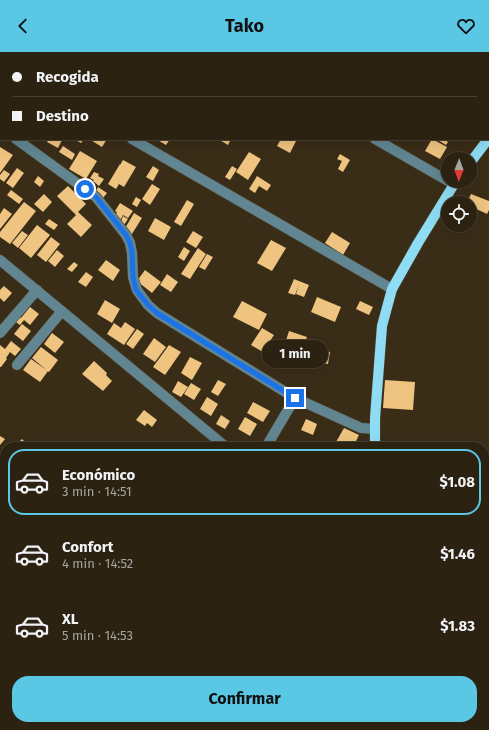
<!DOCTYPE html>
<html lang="es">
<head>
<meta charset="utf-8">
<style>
	:root { --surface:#2c2212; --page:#382f20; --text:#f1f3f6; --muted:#a6a49f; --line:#483f32; --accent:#5ac8e5 }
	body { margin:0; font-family:"Fira Sans",sans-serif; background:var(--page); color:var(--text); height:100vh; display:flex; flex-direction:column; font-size:15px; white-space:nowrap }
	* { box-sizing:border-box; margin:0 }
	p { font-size:13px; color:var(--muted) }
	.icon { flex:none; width:22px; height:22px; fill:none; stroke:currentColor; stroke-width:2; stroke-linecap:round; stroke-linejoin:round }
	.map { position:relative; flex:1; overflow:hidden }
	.panel { position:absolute; left:0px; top:390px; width:489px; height:288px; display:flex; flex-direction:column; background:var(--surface); border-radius:16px 16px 0 0; box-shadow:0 4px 16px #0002,0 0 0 1px var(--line) }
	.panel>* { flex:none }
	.top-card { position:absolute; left:0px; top:0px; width:489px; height:88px; box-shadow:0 4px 16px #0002,0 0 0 1px var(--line); display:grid; align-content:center; height:88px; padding:0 12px; background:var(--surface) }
	.needle { width:26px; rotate:181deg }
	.controls { position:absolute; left:441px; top:100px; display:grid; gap:8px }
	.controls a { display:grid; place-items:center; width:36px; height:36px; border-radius:50%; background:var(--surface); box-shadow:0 4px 16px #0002,0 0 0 1px var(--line); font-size:20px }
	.end { position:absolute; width:18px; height:18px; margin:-9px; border:5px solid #1a73e8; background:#fff; box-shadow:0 0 0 2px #fff }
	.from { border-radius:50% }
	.bubble { position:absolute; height:28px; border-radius:14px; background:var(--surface); box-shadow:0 4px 16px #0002,0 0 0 1px var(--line); font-size:13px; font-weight:700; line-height:28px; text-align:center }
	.top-card b { display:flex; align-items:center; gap:14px; height:38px; font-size:15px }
	.top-card b+b { border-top:1px solid var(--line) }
	.top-card i { width:10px; height:10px; background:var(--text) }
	ul { padding:7px 0 0; list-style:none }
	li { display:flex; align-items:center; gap:12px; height:66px; margin:0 8px 6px; padding:0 4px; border:2px solid transparent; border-radius:16px }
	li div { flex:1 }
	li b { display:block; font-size:15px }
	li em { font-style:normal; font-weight:700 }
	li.active { border-color:var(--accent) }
	li>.icon { width:36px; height:36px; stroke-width:1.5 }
	.button { display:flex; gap:8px; margin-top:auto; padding:8px 12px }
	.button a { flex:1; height:46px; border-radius:16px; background:var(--accent); color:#111; font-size:16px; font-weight:700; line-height:46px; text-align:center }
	header { display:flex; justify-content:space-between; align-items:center; height:52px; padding:0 12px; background:var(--accent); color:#111; font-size:18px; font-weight:700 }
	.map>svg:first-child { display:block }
</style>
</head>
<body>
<header><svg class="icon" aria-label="back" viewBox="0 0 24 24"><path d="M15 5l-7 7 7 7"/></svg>Tako<svg class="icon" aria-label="heart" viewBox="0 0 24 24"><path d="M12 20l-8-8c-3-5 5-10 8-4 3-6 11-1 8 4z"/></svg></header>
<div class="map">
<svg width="489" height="678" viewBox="0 0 489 678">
	<rect width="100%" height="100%" fill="#3a2d18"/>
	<path fill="#efc480" d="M49 87H60L62 88 58 96 47 90Z
		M74 87H84L81 91Z
		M89 87H107L102 95Z
		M156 87H170L166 93Z
		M218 87H231L228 93Z
		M281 87H297L290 101 277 94Z
		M432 87 447 95 440 107 425 99Z
		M436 87H443L448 90 446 93Z
		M63 94 75 102 72 108 59 100Z
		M0 95 13 103 0 121Z
		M80 99 97 109 86 127 69 117Z
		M249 100 261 107 248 128 236 120Z
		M340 102 350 108 343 120 338 117 342 109 337 107Z
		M123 108 136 115 124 135 119 132 116 137 108 132 120 112V113Z
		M153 114 159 118 153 129 146 125Z
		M232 114 237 117 230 128 225 125Z
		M17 116 24 121 13 136 6 131Z
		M4 118 10 122 4 130 0 127V123Z
		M94 120 99 122 98 124 104 127 99 134 93 129 94 128 90 126Z
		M38 124 44 129 40 135 34 130Z
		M257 124 271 133 267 139 259 134 255 141 249 137Z
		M152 132 160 137 150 153 142 147Z
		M68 134 86 152 78 160 92 173 81 185 67 172 76 163 57 144Z
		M98 135 107 141 103 146 95 141Z
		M11 138 23 147 19 152 7 143Z
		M44 142 52 150 43 160 34 152Z
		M471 142 489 149V158L487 162 470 154V151H467Z
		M136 145 141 148 137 155 132 152Z
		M187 148 194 152 181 174 174 170Z
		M24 150 36 159 10 192 0 185V180Z
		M120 151 133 159 128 166 123 163 119 170 114 165 117 160 121 162 115 159Z
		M4 156 12 162 0 177V162Z
		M134 161 142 166 130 185 124 178Z
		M123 164 128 167 122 176 120 172Z
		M155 166 171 175 164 188 148 179Z
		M49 167 58 173 54 178 45 172Z
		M37 173 50 183 31 206 19 196Z
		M22 179 28 183 18 196 12 191Z
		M193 179 203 185 196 196 186 190Z
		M332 180 350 191 343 203 325 191Z
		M51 185 60 192 46 210 37 203Z
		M271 188 286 196 272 219 257 211Z
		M184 195 190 199 184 209 178 205Z
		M198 196 206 202 190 227 181 222Z
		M57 198 64 204 55 215 48 209Z
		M207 202 213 205 205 218 199 215Z
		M106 208 120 218 113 229 98 218Z
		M74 210 78 213 72 220 67 217Z
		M145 218 161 230 152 241 137 229Z
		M86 220 93 225 86 235 78 230Z
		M167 222 178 230 171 240 160 233Z
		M294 227 309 233 304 245 296 242 299 233 295 243 288 241Z
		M4 234 12 241 4 250 0 246V238Z
		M317 245 341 255 335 270 311 260Z
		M105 248 120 257 112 271 97 262Z
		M242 249 267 262 259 278 233 265Z
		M360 249 373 255 369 263 356 257Z
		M30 255 39 262 30 273 24 268 20 273 13 268 17 263 21 266Z
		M125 270 135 277 124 293 107 282 114 271 121 276Z
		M22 272 31 279 23 289 14 282Z
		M262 276 274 283 263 300 251 293Z
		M137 277 144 282 133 297 126 292Z
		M289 279 307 285 302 301 284 295Z
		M52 281 64 290 55 301 44 292Z
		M154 286 166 295 155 310 143 302Z
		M11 289 21 297 15 304 10 300 6 306 7 307 1 315H0V293L5 297Z
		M169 293 181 300 165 323 153 315Z
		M41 295 58 308 49 320 32 306Z
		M309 297 330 300 328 312 308 309Z
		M190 305 202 311 192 328 181 321Z
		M31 307 48 319 40 330 23 318Z
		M94 309 107 321 106 323 112 329 103 339 82 322Z
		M218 328 226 332 218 344 211 340Z
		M385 328 415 330 413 358 383 356Z
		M178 329 188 335 181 345 172 340Z
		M191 331 201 337 194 348 184 342Z
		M207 345 218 352 211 364 200 357Z
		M253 350 270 359 263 370 247 361Z
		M144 358 157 368 152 375 147 371 145 374 136 368Z
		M221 363 230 369 225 377 216 372Z
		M245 365 257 372 250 384 238 377Z
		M306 367 317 372 313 383 301 378Z
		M344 376 359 383 353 395H346L336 390Z
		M0 384 5 387 0 393Z
		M22 387 30 395H14Z
		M168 391 173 395H165Z
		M399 392 428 393V395H399Z
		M484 554 487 556 489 554V572L484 568Z
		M0 586 5 590V602L2 606 0 604Z
		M484 615 489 619V625L484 630Z
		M489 627V637L484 632Z
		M141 673H147L152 678H136Z
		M413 673H416L422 678H409Z
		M447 673H460L462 675 459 678H443Z
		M466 673H480L476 678H472Z"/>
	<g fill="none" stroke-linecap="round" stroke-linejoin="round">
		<defs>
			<path id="minor" d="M224 0 225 1
				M0 4 1 5
				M0 75 1 76
				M16 87 96 145 126 183 130 191 132 201 133 225 137 238 148 253 157 261 295 346 361 376 375 377
				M132 87 392 237
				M375 87 448 129
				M0 208 226 395
				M0 281 37 238
				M17 313 62 259
				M266 395 295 346
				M0 465 5 460
				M0 511 5 516
				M484 536 489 541
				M484 598 489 595
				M484 649 489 653
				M170 673 176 678
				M377 673 379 675 385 678
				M386 678 393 675 395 673"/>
			<path id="major" d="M470 111 489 86
				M375 395V366L382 274 392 237 418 191 456 129
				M196 678 203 673"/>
		</defs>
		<use href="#minor" stroke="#554935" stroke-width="11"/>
		<use href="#major" stroke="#554935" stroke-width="11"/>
		<use href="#minor" stroke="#618691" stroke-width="10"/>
		<use href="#major" stroke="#8eddf4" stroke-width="10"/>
	</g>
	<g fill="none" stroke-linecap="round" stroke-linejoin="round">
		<path stroke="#1a73e8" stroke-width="5" d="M85 137 96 145 126 183 130 191 132 200 133 225 136 238 148 253 157 261 295 346"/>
	</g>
</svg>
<div class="controls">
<a><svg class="needle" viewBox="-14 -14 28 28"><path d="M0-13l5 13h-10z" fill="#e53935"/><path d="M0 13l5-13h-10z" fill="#a6a49f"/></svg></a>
<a><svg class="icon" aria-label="locate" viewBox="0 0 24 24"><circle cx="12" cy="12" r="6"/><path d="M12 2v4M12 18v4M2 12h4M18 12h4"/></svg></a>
</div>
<i class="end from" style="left:85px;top:137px"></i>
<i class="end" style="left:295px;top:346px"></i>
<div class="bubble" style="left:262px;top:288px;width:66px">1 min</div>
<div class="top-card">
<b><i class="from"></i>Recogida</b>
<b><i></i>Destino</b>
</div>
<section class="panel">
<ul>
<li class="active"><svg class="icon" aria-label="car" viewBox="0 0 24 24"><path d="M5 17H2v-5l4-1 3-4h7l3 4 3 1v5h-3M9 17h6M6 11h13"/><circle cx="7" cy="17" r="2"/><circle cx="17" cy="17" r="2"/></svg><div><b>Económico</b><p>3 min · 14:51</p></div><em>$1.08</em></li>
<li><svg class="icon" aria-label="car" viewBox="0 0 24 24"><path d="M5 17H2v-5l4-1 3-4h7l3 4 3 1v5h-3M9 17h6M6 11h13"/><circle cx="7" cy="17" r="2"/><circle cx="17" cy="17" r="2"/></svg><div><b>Confort</b><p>4 min · 14:52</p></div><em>$1.46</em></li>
<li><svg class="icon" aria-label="car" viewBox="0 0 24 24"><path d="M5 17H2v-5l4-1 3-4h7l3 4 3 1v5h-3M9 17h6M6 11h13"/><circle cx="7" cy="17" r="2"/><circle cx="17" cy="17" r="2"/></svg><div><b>XL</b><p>5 min · 14:53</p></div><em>$1.83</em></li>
</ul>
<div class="button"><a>Confirmar</a></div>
</section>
</div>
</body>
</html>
